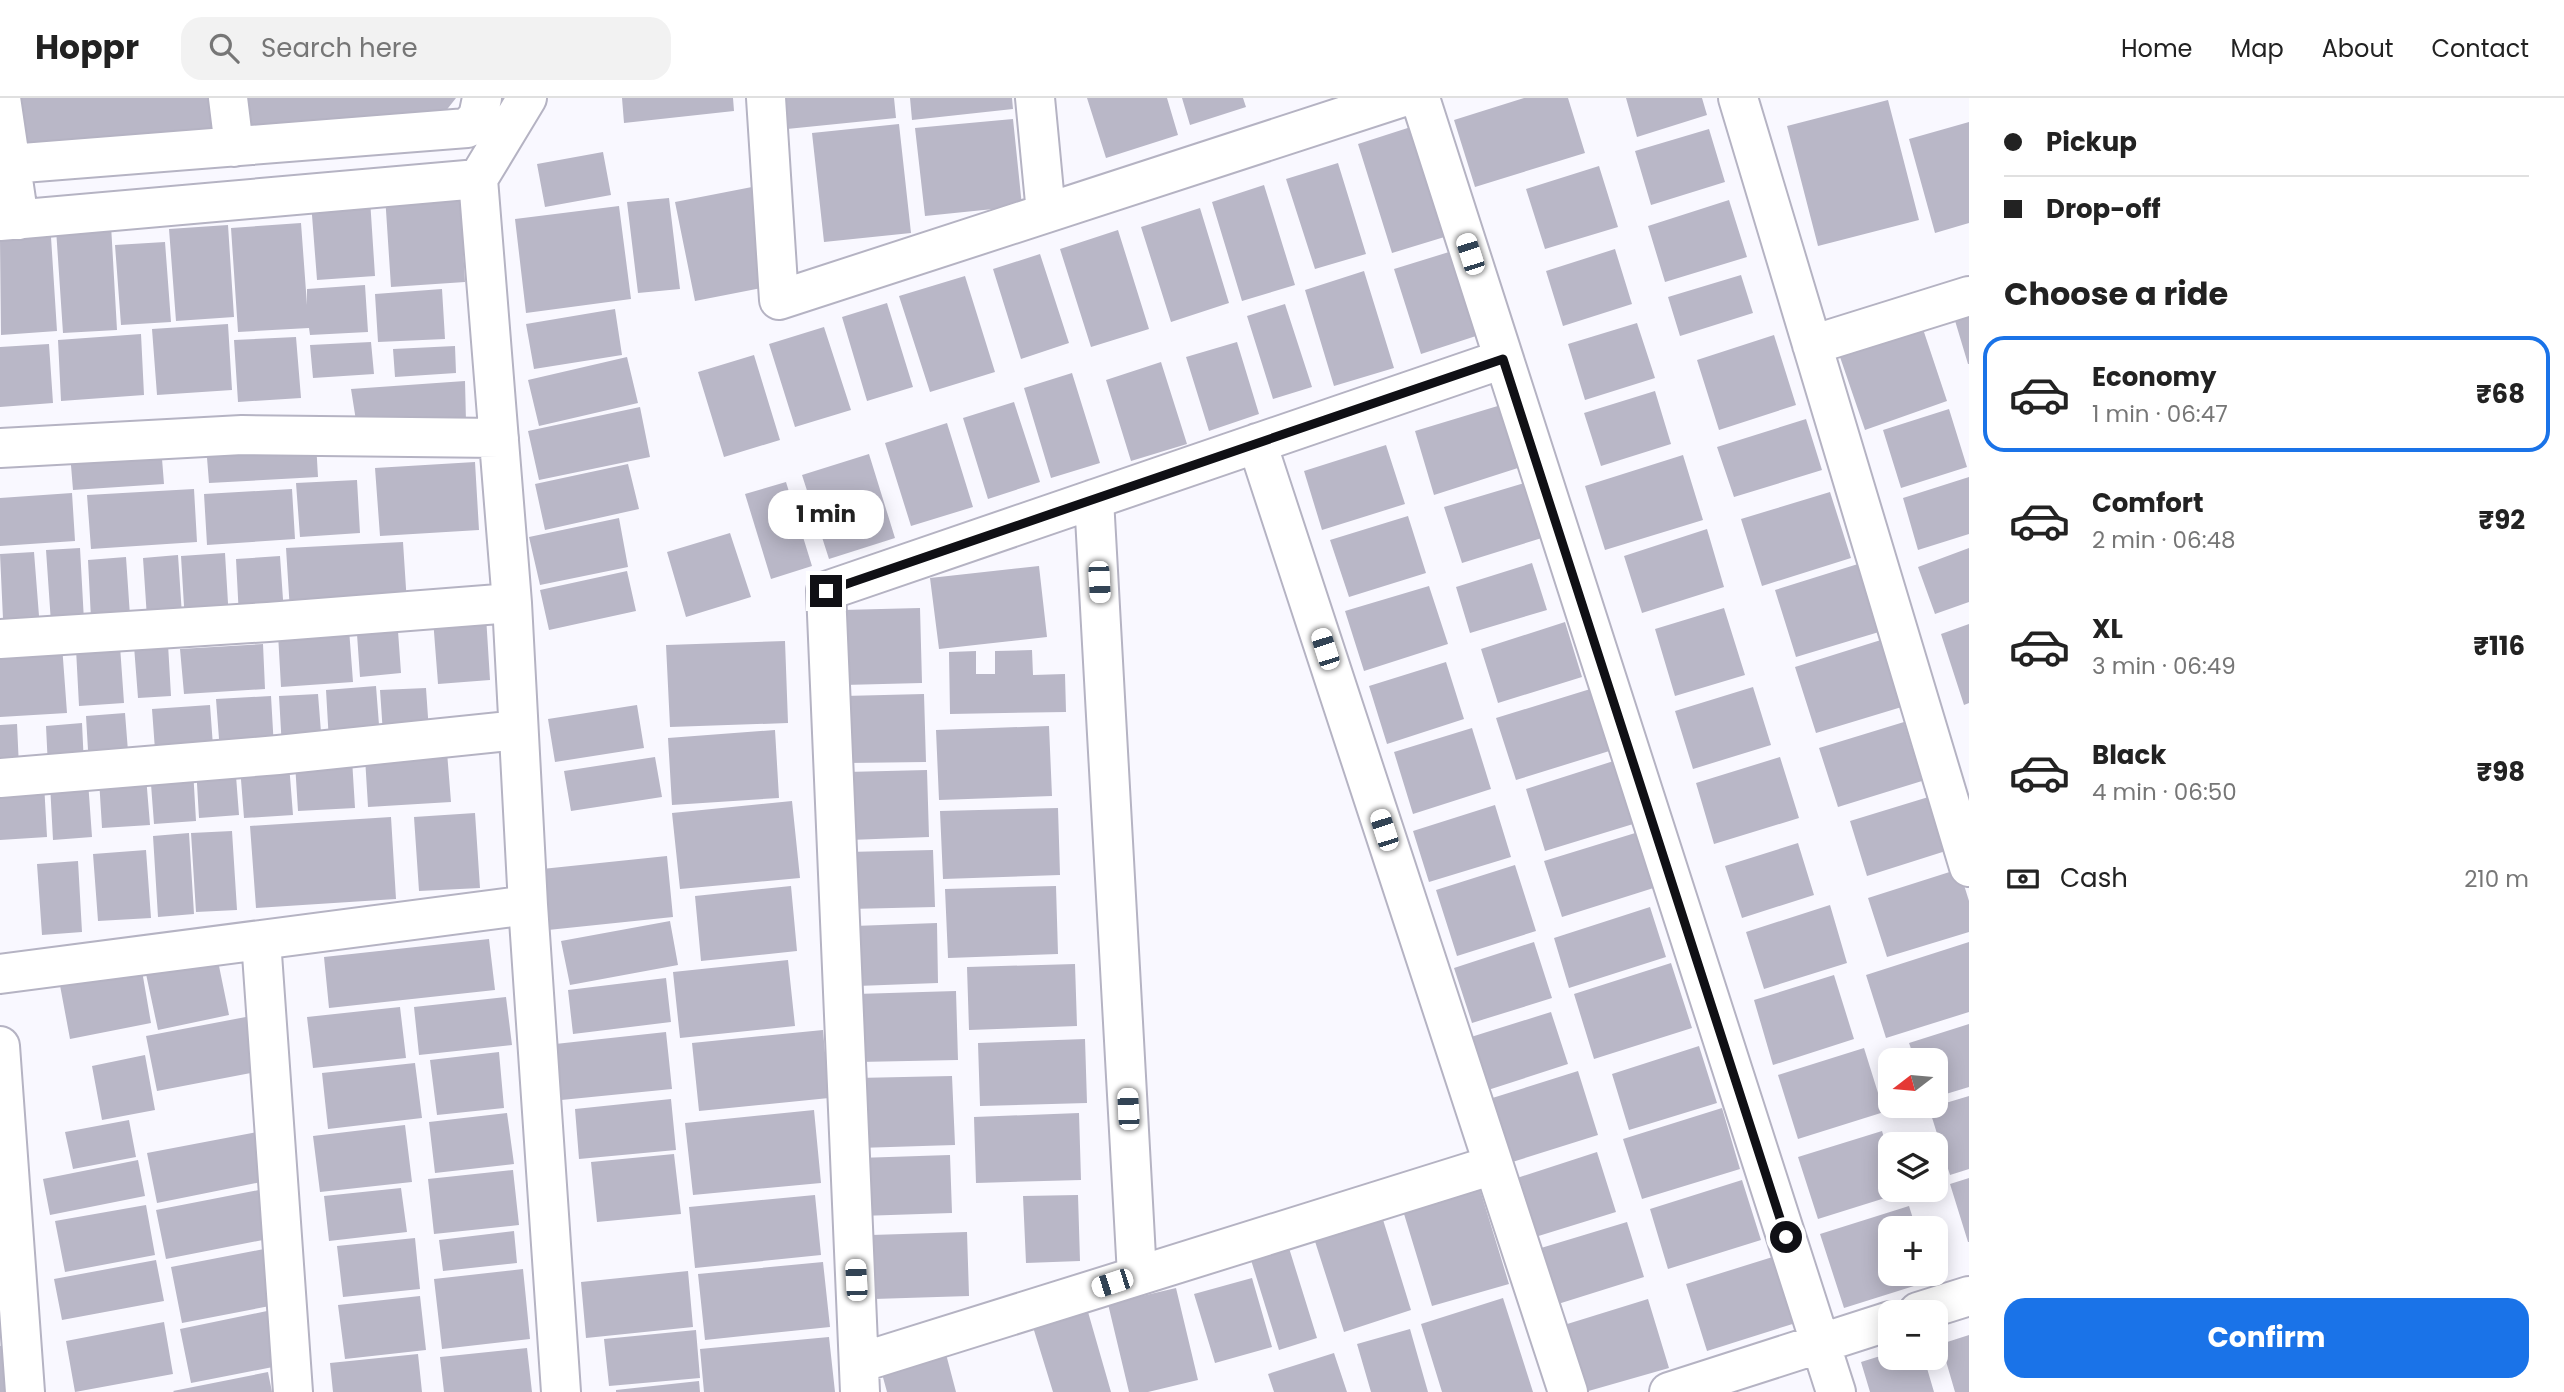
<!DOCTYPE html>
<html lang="en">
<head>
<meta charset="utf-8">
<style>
	:root { --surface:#fff; --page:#f2f2f2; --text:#222; --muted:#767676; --line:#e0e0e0; --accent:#1a73e8 }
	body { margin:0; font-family:Poppins,sans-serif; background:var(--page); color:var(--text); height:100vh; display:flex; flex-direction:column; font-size:26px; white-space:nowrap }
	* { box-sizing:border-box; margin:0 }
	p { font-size:23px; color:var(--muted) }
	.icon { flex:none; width:38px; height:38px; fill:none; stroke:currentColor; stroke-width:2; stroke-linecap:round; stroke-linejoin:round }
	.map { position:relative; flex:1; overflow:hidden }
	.side { display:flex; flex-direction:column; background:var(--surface); width:595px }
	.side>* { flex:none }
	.guide { display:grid; align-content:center; height:154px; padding:0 35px; background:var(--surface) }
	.needle { width:46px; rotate:254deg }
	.buttons { position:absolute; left:1878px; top:950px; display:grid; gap:14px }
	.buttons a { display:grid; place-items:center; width:70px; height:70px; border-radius:14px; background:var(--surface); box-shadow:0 4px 18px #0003; font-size:35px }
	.end { position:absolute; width:32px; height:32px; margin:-16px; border:9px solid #101015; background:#fff; box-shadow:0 0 0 4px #fff }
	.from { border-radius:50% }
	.bubble { position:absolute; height:49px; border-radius:21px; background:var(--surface); box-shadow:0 4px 18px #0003; font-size:23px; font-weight:700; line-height:49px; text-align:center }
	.car { position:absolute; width:21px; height:42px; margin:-21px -10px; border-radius:9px; box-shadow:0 0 5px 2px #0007; background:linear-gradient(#fff 24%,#345 0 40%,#fff 0 76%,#345 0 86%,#fff 0) }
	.guide b { display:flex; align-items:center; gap:24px; height:66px; font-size:26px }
	.guide b+b { border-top:2px solid var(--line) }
	.guide i { width:18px; height:18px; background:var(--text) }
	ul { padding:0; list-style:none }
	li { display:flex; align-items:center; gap:21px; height:116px; margin:0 14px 10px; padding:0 21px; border:4px solid transparent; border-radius:21px }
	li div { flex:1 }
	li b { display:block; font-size:26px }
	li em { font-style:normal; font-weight:700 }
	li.selected { border-color:var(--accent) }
	li>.icon { width:63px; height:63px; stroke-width:1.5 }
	h2 { padding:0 35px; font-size:32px; line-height:84px }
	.pay { display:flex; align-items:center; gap:18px; height:77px; padding:0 35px; font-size:26px }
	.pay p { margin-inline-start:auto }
	.cta { display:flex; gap:14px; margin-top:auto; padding:14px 35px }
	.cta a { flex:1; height:80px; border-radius:21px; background:var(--accent); color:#fff; font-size:28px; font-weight:700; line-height:80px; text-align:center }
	header { display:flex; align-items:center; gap:42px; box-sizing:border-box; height:98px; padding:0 35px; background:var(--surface); border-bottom:2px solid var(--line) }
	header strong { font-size:33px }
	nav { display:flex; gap:38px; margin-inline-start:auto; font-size:24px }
	.search { width:490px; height:63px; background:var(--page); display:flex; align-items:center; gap:18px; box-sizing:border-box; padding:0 24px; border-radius:21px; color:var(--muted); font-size:26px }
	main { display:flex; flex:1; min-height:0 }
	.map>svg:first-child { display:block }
</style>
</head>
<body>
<header>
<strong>Hoppr</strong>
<div class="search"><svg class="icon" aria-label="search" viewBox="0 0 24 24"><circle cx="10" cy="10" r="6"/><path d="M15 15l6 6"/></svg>Search here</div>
<nav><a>Home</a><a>Map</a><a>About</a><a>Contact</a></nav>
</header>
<main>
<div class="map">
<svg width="1969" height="1294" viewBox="0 0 1969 1294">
	<rect width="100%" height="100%" fill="#f9f8ff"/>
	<path fill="#b9b7c7" d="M0 0H456L430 33 0 69Z
		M622 0H733L734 13 624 25Z
		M773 0H894L896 20 777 32Z
		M910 0H1012L1013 11 912 22Z
		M1087 0H1167L1178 37 1106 60Z
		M1182 0H1243L1246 9 1190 27Z
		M1524 0H1568L1585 55 1475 89 1454 22Z
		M1626 0H1702L1707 17 1637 39Z
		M1888 2 1919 122 1818 148 1787 28Z
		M1013 21 1022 108 925 118 915 30Z
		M1969 24V125L1935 135 1909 41Z
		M899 26 911 135 824 144 812 35Z
		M1417 27 1451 137 1392 155 1358 46Z
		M1709 31 1725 84 1651 107 1635 53Z
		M603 54 611 97 545 109 537 66Z
		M1338 65 1366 156 1315 171 1286 81Z
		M1599 68 1618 129 1545 151 1526 91Z
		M1264 87 1295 187 1242 203 1212 104Z
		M752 89 771 188 695 203 675 104Z
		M460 92 465 184 391 189 385 97Z
		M669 100 680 191 638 195 627 104Z
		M370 101 375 178 317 182 311 104Z
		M1729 102 1747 159 1665 184 1648 128Z
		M619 108 631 201 526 215 515 121Z
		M1200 110 1229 205 1171 224 1141 129Z
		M301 125 307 207V191L365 187 368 234 310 237 309 230 238 234 231 130Z
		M111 127 117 232 63 235 56 131Z
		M228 127 234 219 176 223 169 131Z
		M1118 132 1149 231 1091 249 1060 151Z
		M51 139 57 233 1 237 0 142Z
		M165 144 171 224 121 227 115 147Z
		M1615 151 1632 206 1563 228 1546 173Z
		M1449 154 1476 238 1421 256 1394 171Z
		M1040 156 1069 245 1021 261 993 171Z
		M1364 173 1394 270 1334 288 1305 192Z
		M1741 177 1753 215 1680 238 1668 199Z
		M965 178 995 274 930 294 899 198Z
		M442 191 445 241 378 244 375 196Z
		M887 205 913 289 867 303 842 219Z
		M1285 206 1312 289 1273 301 1247 218Z
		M615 211 622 257 534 271 526 226Z
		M1969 211V266H1968L1953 216Z
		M1637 225 1655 280 1585 302 1568 246Z
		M228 226 232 292 157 297 152 231Z
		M824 229 851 312 795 329 769 246Z
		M1923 231 1947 303 1865 332 1840 259Z
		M141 236 144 297 61 303 58 242Z
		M1774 237 1796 307 1719 332 1697 262Z
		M296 239 301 300 238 304 234 242Z
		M371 244 374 276 313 280 310 247Z
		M1237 244 1259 316 1209 333 1186 259Z
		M49 246 53 305 0 309V249Z
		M455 248 456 275 395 279 393 251Z
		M754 257 780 342 724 359 698 274Z
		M627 259 638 305 539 328 528 282Z
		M1161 264 1187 346 1131 363 1106 282Z
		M1072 275 1100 365 1051 380 1024 290Z
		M465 283 466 324 357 329 351 291Z
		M1655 293 1671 346 1601 368 1584 315Z
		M1014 304 1040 384 988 401 963 320Z
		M1501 307 1521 369 1434 397 1415 333Z
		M640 309 650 359 539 382 528 333Z
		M1949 311 1967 369 1901 390 1883 332Z
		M1806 321 1822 372 1734 399 1717 349Z
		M947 325 973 409 911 428 885 345Z
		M316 344 318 379 209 385 206 347Z
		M1386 347 1405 406 1322 432 1304 373Z
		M161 348 164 386 73 392 70 355Z
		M869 356 895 440 829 461 802 377Z
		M1683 357 1703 422 1605 452 1585 388Z
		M475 364 479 432 380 438 375 370Z
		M628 366 639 411 545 432 535 386Z
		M1969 379V436L1918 452 1903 400Z
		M357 382 360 435 300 439 296 385Z
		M786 384 812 468 771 481 745 396Z
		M1528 384 1545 439 1462 465 1444 409Z
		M194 391 197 444 91 451 87 397Z
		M292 391 295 441 207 447 204 396Z
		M1830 394 1851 460 1762 488 1741 421Z
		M72 395 75 443 0 448V400Z
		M1408 418 1426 475 1349 499 1330 442Z
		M619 420 628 469 540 487 529 439Z
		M1707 431 1724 489 1642 515 1624 458Z
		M730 435 751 499 686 519 667 454Z
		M403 444 407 506 290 513 286 450Z
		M80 450 84 523 51 525 46 452Z
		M1969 450V504L1935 516 1918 469Z
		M34 454 39 518 3 521 0 456Z
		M225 455 229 522 185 525 181 458Z
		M178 457 182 517 147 520 143 460Z
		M280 458 284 516 239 519 236 461Z
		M126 459 130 518 91 521 88 462Z
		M1532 465 1547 512 1470 535 1456 489Z
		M1858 466 1879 534 1796 559 1775 492Z
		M1039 468 1047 539 939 551 930 480Z
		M627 473 636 513 549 532 540 492Z
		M1429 488 1448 546 1364 573 1345 513Z
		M920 510 922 585 844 587 842 512Z
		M1724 510 1745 577 1675 598 1655 531Z
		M486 518 490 582 438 586 433 521Z
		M397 519 401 575 360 579 356 522Z
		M1565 524 1582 579 1498 605 1481 551Z
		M1969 526V605L1964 607 1941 536Z
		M349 531 353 584 281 589 278 536Z
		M1884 541 1905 608 1816 635 1795 569Z
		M785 543 788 625 670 629 666 547Z
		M168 546 171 598 138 600 134 548Z
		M263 546 265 591 184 596 180 551Z
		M62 547 67 615 0 619V552Z
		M120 548 124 605 79 608 76 551Z
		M1032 552 1033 577 1065 576 1066 614 950 616 949 554 976 553V576H995V553Z
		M1446 564 1464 621 1387 646 1369 588Z
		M376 588 380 640 329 644 326 592Z
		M1600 588 1619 650 1516 682 1496 620Z
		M1753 589 1771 647 1693 671 1675 613Z
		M426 590 429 634 383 636 380 592Z
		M318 596 322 647 282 650 279 598Z
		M924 596 926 664 847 665 844 598Z
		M271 598 274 650 220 654 216 601Z
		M210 607 213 648 155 652 152 611Z
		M637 607 644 650 555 664 548 621Z
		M125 615 129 666 89 669 86 618Z
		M1904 624 1922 683 1838 709 1819 650Z
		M82 625 84 667 48 669 46 628Z
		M17 626 19 669 0 670V627Z
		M1049 628 1052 698 939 702 936 632Z
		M1472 630 1491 691 1413 716 1394 654Z
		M775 632 779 700 672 707 668 640Z
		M447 654 451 704 368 709 365 659Z
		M655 659 662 699 571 713 564 673Z
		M1780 659 1799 720 1714 746 1696 685Z
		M1623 660 1643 723 1545 753 1526 691Z
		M352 661 355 710 298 713 295 665Z
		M235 665 239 717 199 720 196 668Z
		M289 666 293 717 244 720 240 669Z
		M193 671 196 723 154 726 150 673Z
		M927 672 929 739 849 742 846 674Z
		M146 678 150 727 102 730 99 681Z
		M88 683 92 739 53 742 50 686Z
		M44 685 47 739 0 742V688Z
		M1935 697 1952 751 1867 778 1850 723Z
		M792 703 800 780 680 791 672 715Z
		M1495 707 1511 759 1429 784 1413 733Z
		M1058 710 1060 777 943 781 940 713Z
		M475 715 480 790 419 793 414 719Z
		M391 719 396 801 256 810 250 728Z
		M1645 732 1663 787 1562 819 1544 763Z
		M232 733 237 812 196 814 191 735Z
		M189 735 194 816 158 819 153 738Z
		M1798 745 1814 797 1742 820 1725 768Z
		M146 752 151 820 98 823 93 756Z
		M933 752 935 809 849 811 847 754Z
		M667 758 673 819 548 832 542 771Z
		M78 763 82 834 42 837 37 766Z
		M1515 767 1536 833 1457 858 1436 792Z
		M1959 771 1969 803V834L1887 859 1868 800Z
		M791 788 797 853 701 863 695 798Z
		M1056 788 1058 856 948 860 945 791Z
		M1830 807 1847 865 1764 891 1746 834Z
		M1650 809 1666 859 1569 890 1554 840Z
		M670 823 678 867 570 887 561 843Z
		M937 825 938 885 857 888 854 828Z
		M489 841 495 892 329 910 324 859Z
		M1534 844 1552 900 1472 925 1454 870Z
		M1969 844V914L1886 940 1866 877Z
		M788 862 795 928 680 940 673 874Z
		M218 863 229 917 158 932 146 876Z
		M1671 865 1692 930 1594 961 1574 896Z
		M1075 866 1077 928 969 932 967 869Z
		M141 867 151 925 70 941 59 882Z
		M1834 877 1854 941 1773 967 1754 902Z
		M666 880 671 924 573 936 568 892Z
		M956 893 958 962 858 964 856 896Z
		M506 899 512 947 419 957 414 909Z
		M400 909 406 960 313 970 307 919Z
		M1551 914 1568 966 1488 992 1471 939Z
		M251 918 261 973 157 993 146 938Z
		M1969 926V989L1936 999V962H1915L1909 945Z
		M823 932 829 1000 699 1013 692 945Z
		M666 934 672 991 551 1003 546 947Z
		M1085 941 1087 1005 980 1008 978 945Z
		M1699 948 1717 1005 1629 1032 1612 976Z
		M1864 950 1884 1014 1798 1041 1778 977Z
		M499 954 504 1010 437 1017 430 962Z
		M145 957 155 1012 102 1022 92 968Z
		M415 965 422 1020 328 1031 322 975Z
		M1578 973 1598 1037 1506 1066 1486 1002Z
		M952 978 955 1047 858 1050 856 980Z
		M1969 998V1071L1950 1077 1929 1010Z
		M671 1001 676 1052 579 1061 575 1011Z
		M1722 1010 1740 1071 1642 1101 1623 1041Z
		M814 1012 821 1085 693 1097 685 1025Z
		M507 1015 514 1066 435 1075 429 1024Z
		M1079 1015 1081 1082 976 1085 974 1019Z
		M129 1022 136 1059 73 1071 65 1034Z
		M405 1027 412 1084 320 1094 313 1038Z
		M1882 1033 1890 1059V1092H1900L1901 1095 1818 1121 1798 1059Z
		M257 1034 266 1083 157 1105 147 1055Z
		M1597 1054 1616 1114 1532 1140 1514 1081Z
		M674 1056 681 1116 597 1124 591 1064Z
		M950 1057 952 1115 860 1118 858 1060Z
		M138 1062 145 1098 50 1117 43 1081Z
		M513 1072 519 1127 434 1136 428 1081Z
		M1969 1080V1144H1968L1950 1086Z
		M1477 1082 1509 1186 1432 1208 1401 1106Z
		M1742 1082 1761 1142 1668 1171 1650 1111Z
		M401 1090 407 1134 329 1143 324 1098Z
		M259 1092 268 1141 166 1161 156 1112Z
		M815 1097 821 1157 695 1170 689 1109Z
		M1078 1097 1080 1163 1026 1165 1023 1098Z
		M146 1107 155 1157 65 1174 55 1123Z
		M1909 1108 1916 1130H1890V1176H1931L1933 1182 1844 1210 1820 1136Z
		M1380 1112 1411 1212 1344 1234 1312 1134Z
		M1627 1124 1644 1179 1558 1206 1541 1150Z
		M514 1133 517 1165 443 1173 439 1142Z
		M967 1134 969 1198 874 1201 871 1137Z
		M415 1140 420 1191 343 1199 337 1148Z
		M1289 1150 1317 1240 1279 1252 1251 1162Z
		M264 1151 275 1207 182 1225 171 1169Z
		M1779 1157 1799 1224 1707 1253 1686 1186Z
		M156 1162 164 1203 62 1222 54 1181Z
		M823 1164 830 1229 705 1242 698 1176Z
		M523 1171 530 1241 442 1251 434 1181Z
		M688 1173 693 1229 586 1240 581 1184Z
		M1252 1180 1272 1249 1215 1265 1194 1196Z
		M1176 1190 1198 1282 1148 1294H1129L1108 1206Z
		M420 1198 426 1252 345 1261 338 1207Z
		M1084 1200 1111 1294H1053L1029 1216Z
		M1503 1200 1533 1294H1442L1421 1226Z
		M1648 1201 1669 1270 1585 1294 1564 1227Z
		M267 1213 278 1268 191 1285 180 1231Z
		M164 1224 173 1276 75 1294 66 1243Z
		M1410 1231 1428 1294H1371L1357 1246Z
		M696 1232 700 1280 609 1288 604 1241Z
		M1969 1237V1294H1955L1941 1246Z
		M829 1239 835 1294H704L700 1251Z
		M5 1247 13 1294H0V1248Z
		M527 1250 532 1294H444L440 1259Z
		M1334 1255 1347 1294H1274L1268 1276Z
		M1890 1255V1260H1924L1934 1294H1870L1861 1264Z
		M418 1256 422 1294H333L330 1265Z
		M946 1256 956 1294H887L881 1272Z
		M268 1274 272 1294H174L173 1293Z
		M699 1283 700 1294H616V1292Z"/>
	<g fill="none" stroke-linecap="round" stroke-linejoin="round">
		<defs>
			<path id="minor" d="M1 0 19 122
				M228 0 234 49
				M527 0 478 81 512 505 528 807 561 1294
				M766 0 779 202 1400 0
				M1035 0 1046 115
				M1420 0 1836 1294
				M1738 0 1969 769
				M10 66 467 30 478 19 482 0
				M0 123 478 81
				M1812 247 1969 198
				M1257 345 1568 1294
				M0 350 242 337 499 340
				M1094 401 1137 1177
				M0 541 268 524 512 505
				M0 680 278 657 518 632
				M261 842 293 1294
				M0 876 528 807
				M0 948 25 1294
				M1918 1214 1969 1198
				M859 1265 1493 1067
				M860 1294 826 493 1503 261
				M1669 1294 1890 1223"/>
		</defs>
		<use href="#minor" stroke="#b5b3c3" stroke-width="42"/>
		<use href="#minor" stroke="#fff" stroke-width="38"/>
	</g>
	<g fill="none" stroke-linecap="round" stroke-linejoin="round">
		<path stroke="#101015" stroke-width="9" d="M826 493 1503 261 1786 1139"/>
	</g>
</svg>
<div class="buttons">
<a><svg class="needle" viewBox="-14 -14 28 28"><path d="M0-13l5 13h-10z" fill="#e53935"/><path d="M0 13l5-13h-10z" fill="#767676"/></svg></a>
<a><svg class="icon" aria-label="layers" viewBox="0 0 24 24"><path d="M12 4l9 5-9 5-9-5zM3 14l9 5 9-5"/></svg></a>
<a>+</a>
<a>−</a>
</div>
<i class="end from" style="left:1786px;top:1139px"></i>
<i class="end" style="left:826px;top:493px"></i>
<div class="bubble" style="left:768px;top:392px;width:116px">1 min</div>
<i class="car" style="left:1470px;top:156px;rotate:342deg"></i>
<i class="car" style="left:1099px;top:484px;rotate:177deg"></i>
<i class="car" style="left:1325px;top:551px;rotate:342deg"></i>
<i class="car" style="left:1384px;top:732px;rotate:342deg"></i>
<i class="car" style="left:1128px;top:1011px;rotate:357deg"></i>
<i class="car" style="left:856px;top:1182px;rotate:357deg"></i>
<i class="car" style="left:1112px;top:1185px;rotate:252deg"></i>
</div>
<section class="side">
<div class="guide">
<b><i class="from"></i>Pickup</b>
<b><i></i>Drop-off</b>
</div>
<h2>Choose a ride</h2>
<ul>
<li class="selected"><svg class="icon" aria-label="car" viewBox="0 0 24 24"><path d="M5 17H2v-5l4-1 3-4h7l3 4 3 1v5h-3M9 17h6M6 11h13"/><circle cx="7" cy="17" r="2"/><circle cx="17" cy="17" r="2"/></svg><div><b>Economy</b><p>1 min · 06:47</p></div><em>₹68</em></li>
<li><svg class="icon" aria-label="car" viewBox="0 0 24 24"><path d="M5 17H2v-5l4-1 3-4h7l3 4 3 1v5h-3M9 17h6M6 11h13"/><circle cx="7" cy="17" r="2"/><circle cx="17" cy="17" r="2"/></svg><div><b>Comfort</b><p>2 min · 06:48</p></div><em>₹92</em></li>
<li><svg class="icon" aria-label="car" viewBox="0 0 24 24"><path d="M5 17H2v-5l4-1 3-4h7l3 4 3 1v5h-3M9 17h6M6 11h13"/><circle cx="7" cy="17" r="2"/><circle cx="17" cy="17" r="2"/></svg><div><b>XL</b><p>3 min · 06:49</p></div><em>₹116</em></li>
<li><svg class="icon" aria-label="car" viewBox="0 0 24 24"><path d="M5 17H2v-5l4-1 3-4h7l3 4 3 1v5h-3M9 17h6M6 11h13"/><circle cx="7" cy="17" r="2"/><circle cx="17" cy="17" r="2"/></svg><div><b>Black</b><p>4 min · 06:50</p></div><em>₹98</em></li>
</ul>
<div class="pay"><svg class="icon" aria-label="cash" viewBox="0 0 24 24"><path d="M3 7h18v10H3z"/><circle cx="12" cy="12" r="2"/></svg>Cash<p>210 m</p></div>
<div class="cta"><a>Confirm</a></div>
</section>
</main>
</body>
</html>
